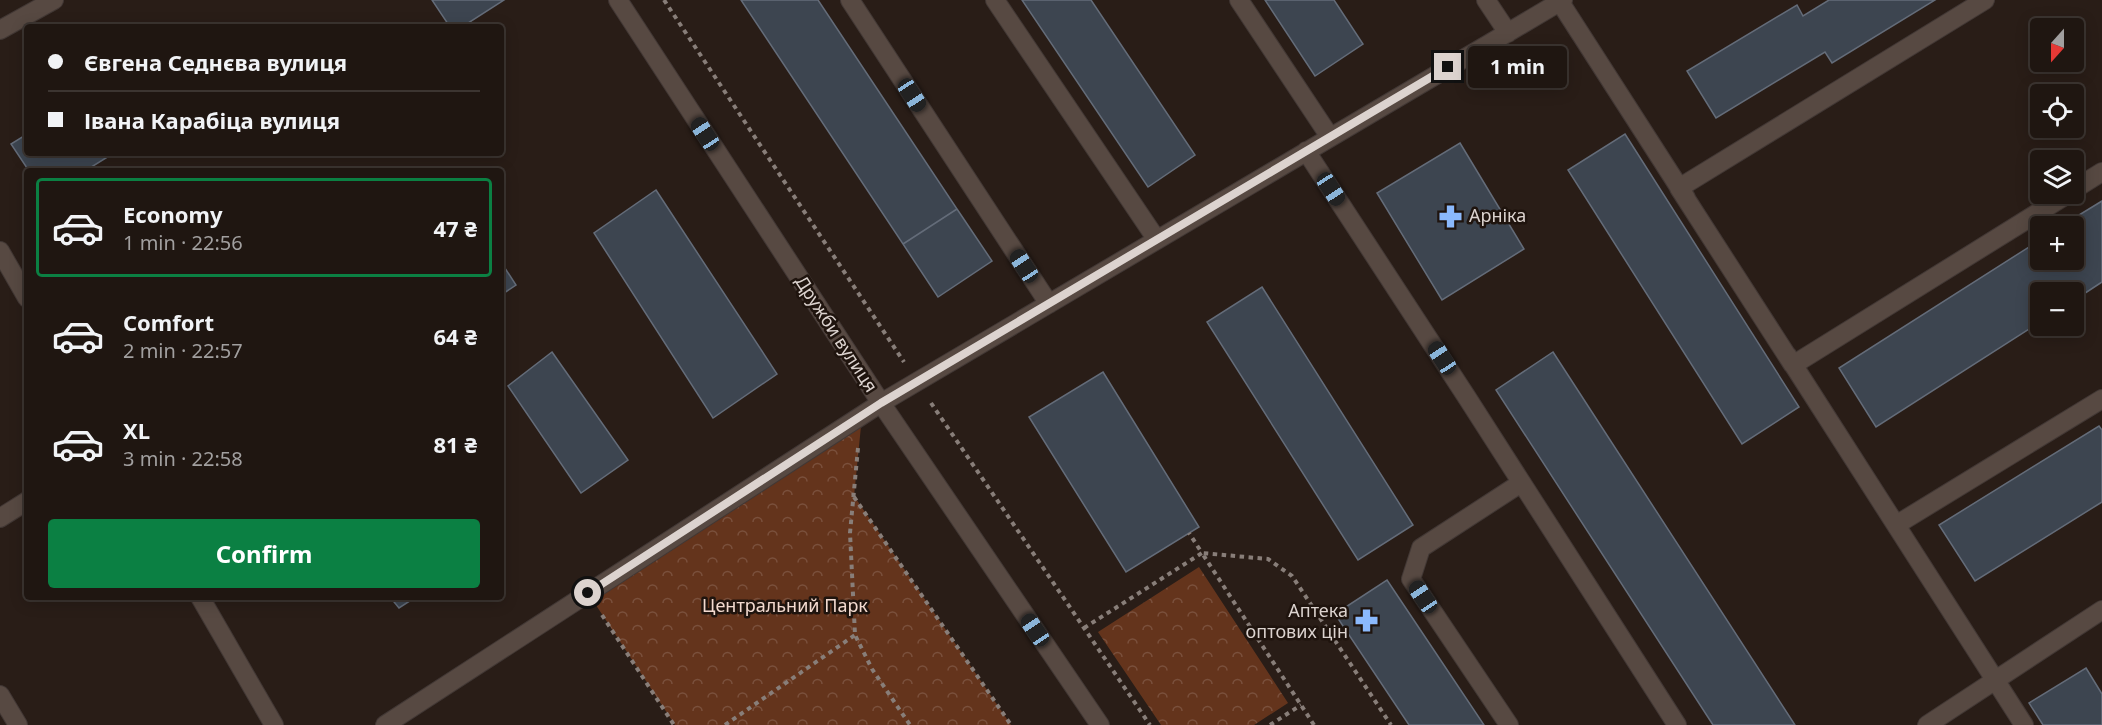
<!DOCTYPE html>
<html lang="en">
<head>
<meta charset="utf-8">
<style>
	:root { --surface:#1f1611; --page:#2c231f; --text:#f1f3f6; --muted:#a19f9f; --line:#3c3531; --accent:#0b8043 }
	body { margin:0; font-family:"Noto Sans",sans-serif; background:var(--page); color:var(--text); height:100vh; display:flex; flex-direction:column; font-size:22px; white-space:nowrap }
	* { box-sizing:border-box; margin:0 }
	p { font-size:20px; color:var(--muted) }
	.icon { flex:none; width:33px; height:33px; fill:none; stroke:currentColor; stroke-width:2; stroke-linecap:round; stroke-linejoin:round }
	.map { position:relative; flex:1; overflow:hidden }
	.drawer { position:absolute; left:24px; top:168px; width:480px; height:432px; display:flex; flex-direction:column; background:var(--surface); border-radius:6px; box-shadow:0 3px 15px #0003,0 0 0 2px var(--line) }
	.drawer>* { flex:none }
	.hud { position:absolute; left:24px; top:24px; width:480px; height:132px; border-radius:6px; box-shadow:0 3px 15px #0003,0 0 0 2px var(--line); display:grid; align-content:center; height:132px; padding:0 24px; background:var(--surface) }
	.needle { width:39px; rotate:201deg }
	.buttons { position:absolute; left:2030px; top:18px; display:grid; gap:12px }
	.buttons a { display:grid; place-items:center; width:54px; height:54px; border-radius:6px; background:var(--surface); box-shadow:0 3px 15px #0003,0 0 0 2px var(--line); font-size:30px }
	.end { position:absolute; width:27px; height:27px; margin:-14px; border:8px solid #dcd3cf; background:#111; box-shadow:0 0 0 3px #111 }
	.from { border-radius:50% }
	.bubble { position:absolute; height:42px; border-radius:6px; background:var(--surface); box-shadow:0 3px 15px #0003,0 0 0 2px var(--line); font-size:20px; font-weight:700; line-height:42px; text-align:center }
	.car { position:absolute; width:18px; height:36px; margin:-18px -9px; border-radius:8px; box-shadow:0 0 4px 2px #0007; background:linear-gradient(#222 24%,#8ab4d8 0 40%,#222 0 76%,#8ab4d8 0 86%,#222 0) }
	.hud b { display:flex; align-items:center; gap:21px; height:57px; font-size:22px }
	.hud b+b { border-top:2px solid var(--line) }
	.hud i { width:15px; height:15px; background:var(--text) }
	ul { padding:10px 0 0; list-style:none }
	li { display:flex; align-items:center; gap:18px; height:99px; margin:0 12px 9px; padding:0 12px; border:3px solid transparent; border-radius:6px }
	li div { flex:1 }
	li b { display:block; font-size:22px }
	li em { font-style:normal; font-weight:700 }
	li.active { border-color:var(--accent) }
	li>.icon { width:54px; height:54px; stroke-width:1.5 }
	.action { display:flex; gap:12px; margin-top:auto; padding:12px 24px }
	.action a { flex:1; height:69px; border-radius:6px; background:var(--accent); color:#fff; font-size:24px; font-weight:700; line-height:69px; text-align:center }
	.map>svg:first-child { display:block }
</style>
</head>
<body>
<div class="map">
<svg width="2102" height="725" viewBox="0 0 2102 725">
	<defs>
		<pattern id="park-crowns" width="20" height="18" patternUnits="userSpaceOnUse" patternTransform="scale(1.5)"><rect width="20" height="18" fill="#64341c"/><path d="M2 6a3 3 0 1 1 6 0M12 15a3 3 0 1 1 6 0" fill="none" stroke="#7a503c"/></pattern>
	</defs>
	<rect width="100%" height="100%" fill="#291d17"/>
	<path fill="url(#park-crowns)" d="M862 416 854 496 1011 725H675L588 593Z
		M1199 567 1288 703 1254 725H1161L1098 632Z"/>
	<path fill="#3d4550" stroke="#646c79" stroke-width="1.5" d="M432 0H504L462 27H450Z
		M741 0H818L957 209 903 244Z
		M1022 0H1091L1195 155 1148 187Z
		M1265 0H1334L1363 44 1315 76Z
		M1829 0H1935L1832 63 1825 52 1716 118 1687 71 1797 5 1803 16Z
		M27 134V153H114L85 171H29L11 144Z
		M1625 134 1799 407 1742 444 1568 170Z
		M1460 143 1524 249 1442 300 1377 193Z
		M656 190 777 374 713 418 594 233Z
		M2102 201V282L2073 301V292H2040V322L1876 427 1839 368 2040 240V260H2073V226H2061Z
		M957 209 992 261 938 297 903 244Z
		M501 262 516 285 501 295Z
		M1262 287 1413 525 1358 560 1207 322Z
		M552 352 628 460 581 493 508 386Z
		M1553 352 1795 725H1713L1496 390Z
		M1103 372 1199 527 1126 572 1029 417Z
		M2099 426 2102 430V502L1975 581 1939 525Z
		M1387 580 1484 725H1409L1335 614Z
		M390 597H416L399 608Z
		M2086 668 2102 694V725H2043L2029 703Z"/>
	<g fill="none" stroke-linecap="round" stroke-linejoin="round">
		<defs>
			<path id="minor" d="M618 0 881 403 1100 725
				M850 0 1049 304
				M995 0 1157 240
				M1239 0 1330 137
				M1486 0 1508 33
				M1985 0 1679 188 1793 365 2068 194
				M1560 2 1686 198
				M0 30 54 0
				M1306 151 1466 396 1677 725
				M2073 190 2102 172
				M0 251 27 298
				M1787 355 2024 725
				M0 518 27 501
				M1896 525 2102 399
				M200 597 274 725
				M0 695 18 725
				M385 725 881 403 1563 0
				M1509 725 1411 579 1421 548 1521 483
				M1927 725 2102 610"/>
		</defs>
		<use href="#minor" stroke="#423835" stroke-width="20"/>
		<path stroke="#887e79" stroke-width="4" stroke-dasharray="4.5 4.5" stroke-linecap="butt" d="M664 0 904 362
			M931 403 1150 725
			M858 448 850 533 855 635 872 669 910 725
			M854 497 1011 725
			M602 615 674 725
			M1084 628 1202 553 1189 533
			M725 725 855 635
			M1270 725 1301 705
			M1314 725 1202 553 1268 559 1292 576 1391 725"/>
		<use href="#minor" stroke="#574942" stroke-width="18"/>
	</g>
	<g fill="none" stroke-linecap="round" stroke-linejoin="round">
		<path stroke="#dcd3cf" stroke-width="8" d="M588 593 881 403 1448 67"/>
	</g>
	<defs>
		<symbol id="pharmacy-bare" viewBox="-9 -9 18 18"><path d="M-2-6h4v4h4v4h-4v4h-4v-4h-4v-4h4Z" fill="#8bb9fc" stroke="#1f140e" stroke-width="2.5" paint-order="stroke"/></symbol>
	</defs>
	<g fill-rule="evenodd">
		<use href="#pharmacy-bare" x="1434" y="200" width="33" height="33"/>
		<use href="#pharmacy-bare" x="1350" y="604" width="33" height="33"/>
	</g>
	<g text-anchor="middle" stroke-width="5" stroke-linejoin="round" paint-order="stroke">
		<g font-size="18" fill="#dcd3cf" stroke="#1f140e" text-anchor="start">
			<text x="1469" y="222">Арніка</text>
			<text x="1348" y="617" text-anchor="end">Аптека<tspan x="1348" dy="21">оптових цін</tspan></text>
		</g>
		<g font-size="18" fill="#dcd3cf" stroke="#1f140e">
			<text transform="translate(836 334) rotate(57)" y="6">Дружби вулиця</text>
		</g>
		<g font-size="18" fill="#f3dacf" stroke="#1f140e">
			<text x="785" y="612">Центральний Парк</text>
		</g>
	</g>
</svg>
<div class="buttons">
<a><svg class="needle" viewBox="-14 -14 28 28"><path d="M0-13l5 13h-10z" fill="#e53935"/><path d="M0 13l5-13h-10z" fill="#a19f9f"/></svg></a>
<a><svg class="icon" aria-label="locate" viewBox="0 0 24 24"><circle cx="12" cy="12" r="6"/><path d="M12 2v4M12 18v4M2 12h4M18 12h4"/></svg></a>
<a><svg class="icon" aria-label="layers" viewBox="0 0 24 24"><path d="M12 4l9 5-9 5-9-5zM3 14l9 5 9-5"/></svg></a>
<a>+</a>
<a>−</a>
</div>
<i class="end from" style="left:588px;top:593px"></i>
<i class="end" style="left:1448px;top:67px"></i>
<div class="bubble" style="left:1468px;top:46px;width:99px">1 min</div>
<i class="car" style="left:912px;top:95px;rotate:147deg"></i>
<i class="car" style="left:705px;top:134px;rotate:327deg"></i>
<i class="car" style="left:1331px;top:189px;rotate:147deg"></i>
<i class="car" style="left:1024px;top:266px;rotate:327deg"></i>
<i class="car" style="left:1442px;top:358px;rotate:327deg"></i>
<i class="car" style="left:1423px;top:597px;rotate:326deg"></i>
<i class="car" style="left:1035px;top:630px;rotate:326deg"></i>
<div class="hud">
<b><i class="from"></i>Євгена Седнєва вулиця</b>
<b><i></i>Івана Карабіца вулиця</b>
</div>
<section class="drawer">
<ul>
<li class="active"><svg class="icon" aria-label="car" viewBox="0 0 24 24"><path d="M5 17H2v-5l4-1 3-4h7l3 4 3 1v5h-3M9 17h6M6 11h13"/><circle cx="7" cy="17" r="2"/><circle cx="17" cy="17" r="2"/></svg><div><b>Economy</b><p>1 min · 22:56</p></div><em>47 ₴</em></li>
<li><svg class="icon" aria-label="car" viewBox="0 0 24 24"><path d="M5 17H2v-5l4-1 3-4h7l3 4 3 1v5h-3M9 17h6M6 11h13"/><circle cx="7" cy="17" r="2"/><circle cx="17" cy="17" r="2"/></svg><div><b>Comfort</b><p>2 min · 22:57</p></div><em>64 ₴</em></li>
<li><svg class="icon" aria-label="car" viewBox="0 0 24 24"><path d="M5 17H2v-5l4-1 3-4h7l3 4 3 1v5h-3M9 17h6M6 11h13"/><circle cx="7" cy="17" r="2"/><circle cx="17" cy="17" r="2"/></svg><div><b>XL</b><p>3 min · 22:58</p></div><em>81 ₴</em></li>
</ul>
<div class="action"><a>Confirm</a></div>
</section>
</div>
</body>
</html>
